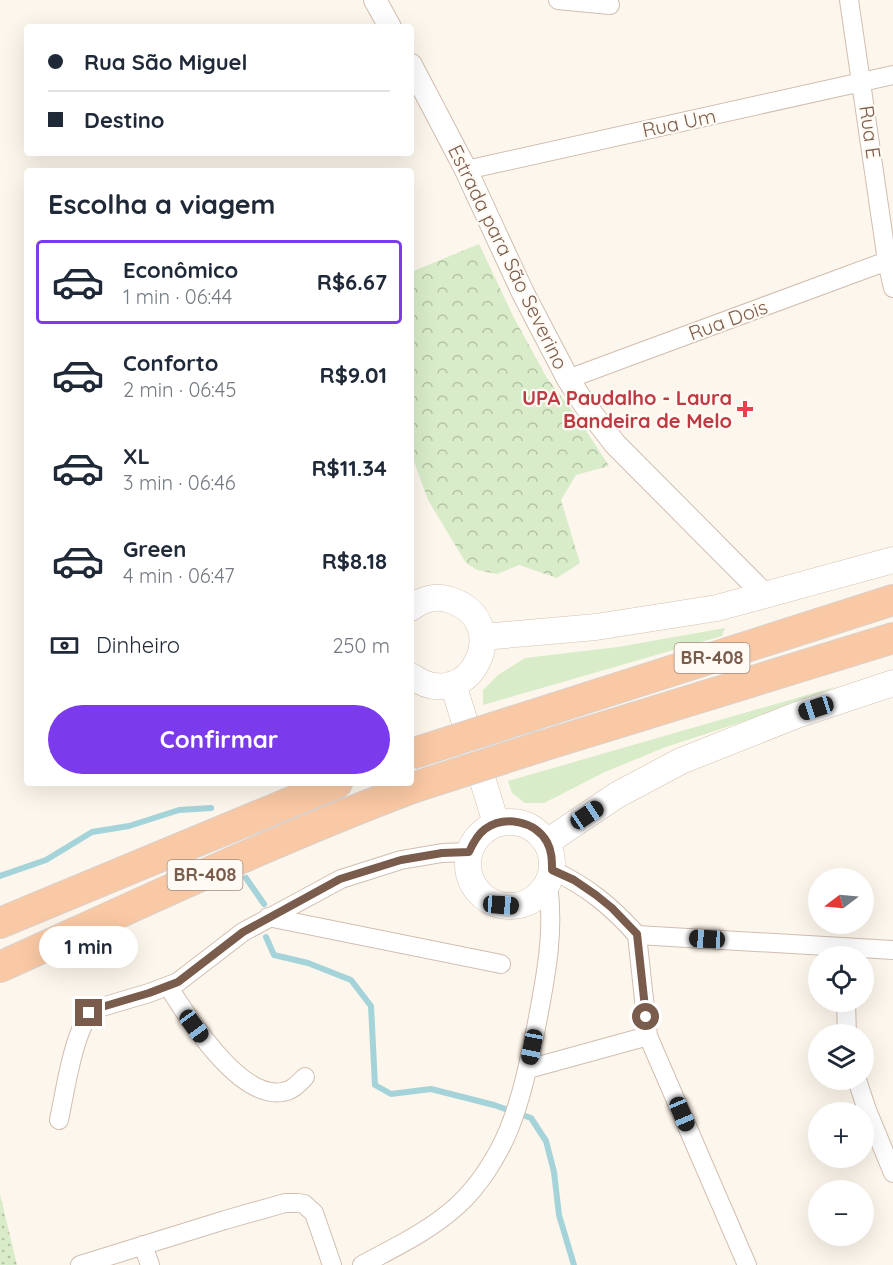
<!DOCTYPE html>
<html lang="pt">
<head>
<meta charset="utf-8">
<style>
	:root { --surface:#fff; --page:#f2f2f3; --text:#1f2937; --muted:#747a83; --line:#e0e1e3; --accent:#7c3aed }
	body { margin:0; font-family:Quicksand,sans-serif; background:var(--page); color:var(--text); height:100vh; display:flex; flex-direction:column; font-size:22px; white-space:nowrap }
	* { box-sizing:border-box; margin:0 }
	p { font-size:20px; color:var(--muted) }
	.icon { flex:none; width:33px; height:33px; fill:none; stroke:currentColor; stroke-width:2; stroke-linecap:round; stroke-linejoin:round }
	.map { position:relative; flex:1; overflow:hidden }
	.details { position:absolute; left:24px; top:168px; width:390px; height:618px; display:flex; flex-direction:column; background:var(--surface); border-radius:6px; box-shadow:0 6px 24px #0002 }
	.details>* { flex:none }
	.top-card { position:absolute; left:24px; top:24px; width:390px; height:132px; border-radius:6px; box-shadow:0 6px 24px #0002; display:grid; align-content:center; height:132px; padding:0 24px; background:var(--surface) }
	.needle { width:39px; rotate:254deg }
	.tools { position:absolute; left:808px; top:868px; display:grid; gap:12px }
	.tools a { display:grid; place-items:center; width:66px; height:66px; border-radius:50%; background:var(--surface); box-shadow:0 6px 24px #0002; font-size:30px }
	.end { position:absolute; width:27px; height:27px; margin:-14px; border:8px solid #7a5c4d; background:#fff; box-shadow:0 0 0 3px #fff }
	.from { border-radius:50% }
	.bubble { position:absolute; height:42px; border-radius:21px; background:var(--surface); box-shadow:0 6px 24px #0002; font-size:20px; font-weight:800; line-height:42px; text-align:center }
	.car { position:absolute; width:18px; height:36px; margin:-18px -9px; border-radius:8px; box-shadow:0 0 4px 2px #0007; background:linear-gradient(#222 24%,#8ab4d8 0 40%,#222 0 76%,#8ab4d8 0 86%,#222 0) }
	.top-card b { display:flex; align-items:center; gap:21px; height:57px; font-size:22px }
	.top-card b+b { border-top:2px solid var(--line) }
	.top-card i { width:15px; height:15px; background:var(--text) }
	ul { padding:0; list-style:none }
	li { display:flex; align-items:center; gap:18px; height:84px; margin:0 12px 9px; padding:0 12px; border:3px solid transparent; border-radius:6px }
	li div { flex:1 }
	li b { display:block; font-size:22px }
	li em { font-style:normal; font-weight:800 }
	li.on { border-color:var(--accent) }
	li>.icon { width:54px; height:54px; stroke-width:1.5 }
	h2 { padding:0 24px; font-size:27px; line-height:72px }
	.pay { display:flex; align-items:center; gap:15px; height:66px; padding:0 24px; font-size:22px }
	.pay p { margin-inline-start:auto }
	.primary-button { display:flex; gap:12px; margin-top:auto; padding:12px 24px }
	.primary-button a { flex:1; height:69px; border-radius:36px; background:var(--accent); color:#fff; font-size:24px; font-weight:800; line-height:69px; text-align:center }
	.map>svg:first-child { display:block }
</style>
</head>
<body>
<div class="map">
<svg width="893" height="1265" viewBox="0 0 893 1265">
	<defs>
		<pattern id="forest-crowns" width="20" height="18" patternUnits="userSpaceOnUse" patternTransform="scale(1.5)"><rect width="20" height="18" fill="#d8ecc9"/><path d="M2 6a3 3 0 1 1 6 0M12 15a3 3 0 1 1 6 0" fill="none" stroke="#b4c2a5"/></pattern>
		<pattern id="park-dots" width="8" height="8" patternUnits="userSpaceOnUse" patternTransform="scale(1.5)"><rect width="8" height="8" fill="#d8ecc9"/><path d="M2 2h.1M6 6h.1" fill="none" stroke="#b4c2a5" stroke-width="1.8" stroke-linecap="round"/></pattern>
	</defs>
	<rect width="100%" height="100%" fill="#fdf6ec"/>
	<path fill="#d8ecc9" d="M725 628 722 636 483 705V690L498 675 525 658 618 647Z
		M838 686 763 715 663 748 605 772 544 803H525L512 793 508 781Z"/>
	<path fill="url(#forest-crowns)" d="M479 244 514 318 547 378 580 421 609 466 576 475 561 500 580 563 557 578 519 565 497 574 477 570 466 563 428 500 411 453V272Z"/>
	<path fill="url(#park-dots)" d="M0 1194 17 1265H0Z"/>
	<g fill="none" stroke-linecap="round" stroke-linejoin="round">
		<path stroke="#a5d3da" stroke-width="6" d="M0 876 46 860 92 832 129 826 179 810 211 808
			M246 878 264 904
			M266 937 274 955 308 963 351 980 371 1006 375 1085 391 1094 431 1089 494 1105 531 1118 546 1141 554 1172 559 1215 574 1265"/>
		<defs>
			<path id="minor" d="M558 0 610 5
				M849 0 887 261 893 288
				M466 170 893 75
				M568 379 887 261
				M552 870C587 886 612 907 637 935
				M268 917 501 964
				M637 935 648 1036 747 1265
				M637 935 893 950
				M168 986C188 1018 239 1099 282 1092 292 1091 298 1084 305 1077
				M846 1002 847 1035
				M528 1069 648 1036
				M857 1080 867 1110 893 1173
				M59 1120C65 1093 74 1024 95 1009L149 993 178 982 243 932 341 879 401 860 442 853 469 852
				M143 1245 150 1265
				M80 1265 225 1220 285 1203H298L304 1204 314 1213 332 1265
				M362 1265C395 1247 430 1231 458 1205 479 1186 498 1156 509 1129 522 1097 529 1062 536 1028 545 980 555 934 548 884"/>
			<path id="tertiary" d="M375 0 390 27
				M411 65 466 170 523 293 568 379 585 405 615 444 766 596"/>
			<path id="secondary" d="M411 608C422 599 437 595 450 600 516 621 470 718 411 676
				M483 637 596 627 717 608 893 560
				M453 684 496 823
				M468 864a42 42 0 1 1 84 0a42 42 0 1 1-84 0Z
				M547 842 617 795 681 761 797 715 893 683"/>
			<path id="trunk" d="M530 716 893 600
				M539 747 893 638
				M0 923 337 783
				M0 967C137 905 272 841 412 788"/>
		</defs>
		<use href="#minor" stroke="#d1beb0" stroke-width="20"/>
		<use href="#tertiary" stroke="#d1beb0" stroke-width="24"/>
		<use href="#secondary" stroke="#d6c0b0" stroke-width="27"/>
		<use href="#trunk" stroke="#dad1cd" stroke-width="32"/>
		<use href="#minor" stroke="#fff" stroke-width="18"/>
		<use href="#tertiary" stroke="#fff" stroke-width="22"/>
		<use href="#secondary" stroke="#fff" stroke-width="26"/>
		<use href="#trunk" stroke="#f9c8a4" stroke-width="30"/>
		<defs>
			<path id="trunk-bridge" d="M411 754 530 716
				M412 788 539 747"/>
		</defs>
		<use href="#trunk-bridge" stroke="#dad1cd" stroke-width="32" stroke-linecap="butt"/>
		<use href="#trunk-bridge" stroke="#f9c8a4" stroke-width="30"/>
	</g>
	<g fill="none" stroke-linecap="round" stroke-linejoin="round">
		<path stroke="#7a5c4d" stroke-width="8" d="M89 1013 95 1009 149 993 178 982 243 932 340 879 401 860 442 853 469 852C473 843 477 835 485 829 505 815 535 821 547 842 552 851 552 861 552 870L574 880 596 895 612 908 637 934 646 1017"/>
	</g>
	<path fill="#e0444e" stroke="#fffaf3" stroke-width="2" d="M742 400h6v6h6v6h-6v6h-6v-6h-6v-6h6z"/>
	<g text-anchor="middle" stroke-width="4.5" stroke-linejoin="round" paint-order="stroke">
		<g fill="#fffaf3" stroke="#a28b7f" stroke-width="1.5">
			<rect x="674.5" y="643" width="75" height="30" rx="4.5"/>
			<rect x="167.5" y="860" width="75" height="30" rx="4.5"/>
		</g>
		<g font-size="18" font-weight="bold" fill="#7a5c4d">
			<text x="712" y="664">BR-408</text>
			<text x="205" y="881">BR-408</text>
		</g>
		<g font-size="20" fill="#7a5c4d" stroke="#fffaf3">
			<text transform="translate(679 123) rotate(-12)" y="7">Rua Um</text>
			<text transform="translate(870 132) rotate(82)" y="7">Rua E</text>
			<text transform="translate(508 257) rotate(64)" y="7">Estrada para São Severino</text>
			<text transform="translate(728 320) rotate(-20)" y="7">Rua Dois</text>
		</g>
		<g font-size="20" font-weight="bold" fill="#be3a42" stroke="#fffaf3" text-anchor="end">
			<text x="732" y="405">UPA Paudalho - Laura<tspan x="732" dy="23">Bandeira de Melo</tspan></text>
		</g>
	</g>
</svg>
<div class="tools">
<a><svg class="needle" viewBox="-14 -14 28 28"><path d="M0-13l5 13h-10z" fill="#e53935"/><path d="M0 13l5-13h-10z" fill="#747a83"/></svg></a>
<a><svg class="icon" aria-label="locate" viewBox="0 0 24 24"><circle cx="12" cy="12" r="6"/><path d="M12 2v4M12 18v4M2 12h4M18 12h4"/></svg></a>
<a><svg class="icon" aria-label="layers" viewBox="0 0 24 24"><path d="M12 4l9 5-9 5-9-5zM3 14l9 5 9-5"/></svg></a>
<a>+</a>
<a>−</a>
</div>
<i class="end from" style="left:646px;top:1017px"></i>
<i class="end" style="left:89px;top:1013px"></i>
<div class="bubble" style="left:39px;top:926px;width:99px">1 min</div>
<i class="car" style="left:816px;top:708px;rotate:252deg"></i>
<i class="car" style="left:587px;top:815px;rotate:56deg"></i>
<i class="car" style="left:501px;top:905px;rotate:94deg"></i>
<i class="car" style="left:707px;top:939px;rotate:273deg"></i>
<i class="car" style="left:194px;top:1026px;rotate:144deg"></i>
<i class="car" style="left:532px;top:1047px;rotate:191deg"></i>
<i class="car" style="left:682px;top:1114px;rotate:157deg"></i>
<div class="top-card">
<b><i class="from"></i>Rua São Miguel</b>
<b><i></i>Destino</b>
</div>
<section class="details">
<h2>Escolha a viagem</h2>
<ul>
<li class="on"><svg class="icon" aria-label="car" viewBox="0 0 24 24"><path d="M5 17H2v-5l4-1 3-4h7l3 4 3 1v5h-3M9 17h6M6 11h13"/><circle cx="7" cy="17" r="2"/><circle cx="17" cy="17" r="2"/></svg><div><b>Econômico</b><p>1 min · 06:44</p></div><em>R$6.67</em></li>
<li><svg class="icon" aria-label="car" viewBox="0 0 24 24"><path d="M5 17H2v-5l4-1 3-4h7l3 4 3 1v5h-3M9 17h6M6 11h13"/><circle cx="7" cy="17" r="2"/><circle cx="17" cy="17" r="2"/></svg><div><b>Conforto</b><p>2 min · 06:45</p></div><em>R$9.01</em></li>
<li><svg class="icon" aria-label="car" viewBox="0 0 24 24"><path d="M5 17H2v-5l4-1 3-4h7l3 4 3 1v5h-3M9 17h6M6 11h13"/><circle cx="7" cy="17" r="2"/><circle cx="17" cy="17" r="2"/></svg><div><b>XL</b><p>3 min · 06:46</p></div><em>R$11.34</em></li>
<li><svg class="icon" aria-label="car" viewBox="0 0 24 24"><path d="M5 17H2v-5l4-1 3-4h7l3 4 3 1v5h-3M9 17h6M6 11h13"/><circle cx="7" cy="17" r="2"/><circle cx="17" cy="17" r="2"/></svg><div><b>Green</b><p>4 min · 06:47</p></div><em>R$8.18</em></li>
</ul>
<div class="pay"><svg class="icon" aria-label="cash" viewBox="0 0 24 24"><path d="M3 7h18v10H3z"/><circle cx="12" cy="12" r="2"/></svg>Dinheiro<p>250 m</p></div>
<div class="primary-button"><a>Confirmar</a></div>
</section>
</div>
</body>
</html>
